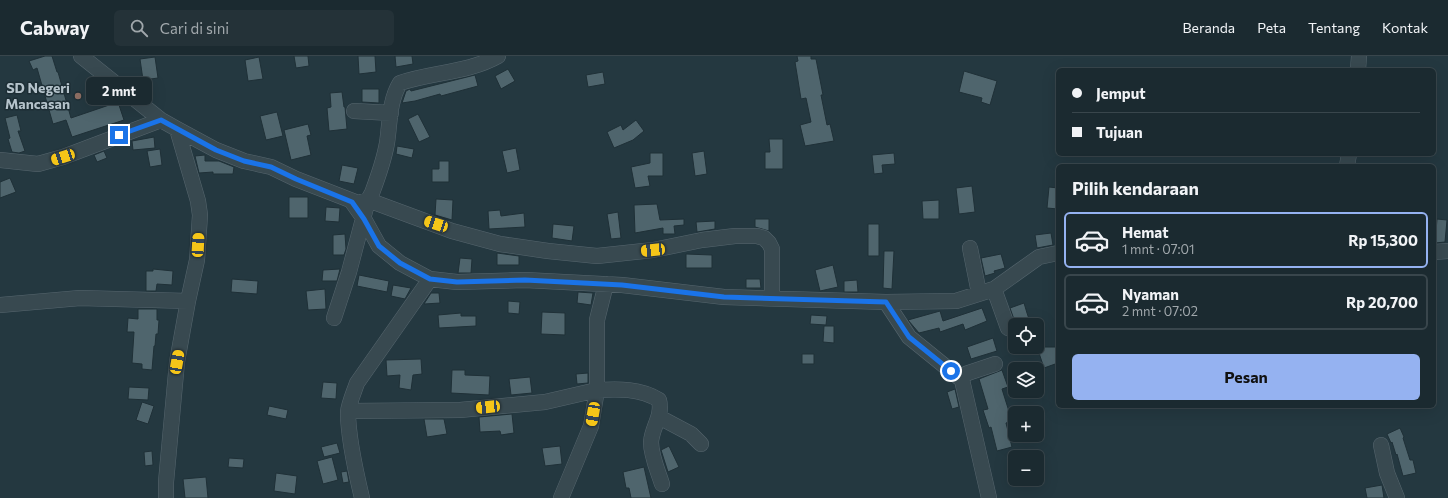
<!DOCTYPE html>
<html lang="id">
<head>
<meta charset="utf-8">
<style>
	:root { --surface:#1b2a30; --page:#243238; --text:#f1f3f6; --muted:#a0a7ab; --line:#39464c; --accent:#95b2f1 }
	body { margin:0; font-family:Commissioner,sans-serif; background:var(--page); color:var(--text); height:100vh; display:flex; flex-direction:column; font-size:15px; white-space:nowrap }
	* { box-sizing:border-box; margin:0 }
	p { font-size:13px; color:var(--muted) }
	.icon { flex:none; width:22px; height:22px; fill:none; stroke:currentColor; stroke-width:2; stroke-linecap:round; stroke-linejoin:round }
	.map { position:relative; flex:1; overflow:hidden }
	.sheet { position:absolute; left:1056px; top:108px; width:380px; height:244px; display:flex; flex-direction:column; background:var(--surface); border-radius:6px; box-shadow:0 4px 16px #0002,0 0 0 1px var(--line) }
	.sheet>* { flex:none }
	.hud { position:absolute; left:1056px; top:12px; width:380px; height:88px; border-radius:6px; box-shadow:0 4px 16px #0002,0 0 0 1px var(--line); display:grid; align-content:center; height:88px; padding:0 16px; background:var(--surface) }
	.fabs { position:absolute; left:1008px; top:262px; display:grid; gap:8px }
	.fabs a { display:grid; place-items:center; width:36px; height:36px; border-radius:6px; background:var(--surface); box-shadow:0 4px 16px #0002,0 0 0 1px var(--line); font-size:20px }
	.end { position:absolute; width:18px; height:18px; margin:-9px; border:5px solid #1a73e8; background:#fff; box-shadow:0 0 0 2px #fff }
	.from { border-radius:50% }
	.bubble { position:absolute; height:28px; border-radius:6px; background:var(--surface); box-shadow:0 4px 16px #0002,0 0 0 1px var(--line); font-size:13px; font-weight:700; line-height:28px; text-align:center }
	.car { position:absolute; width:12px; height:24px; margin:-12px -6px; border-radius:5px; box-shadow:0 0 3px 1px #0007; background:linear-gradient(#f5c518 24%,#345 0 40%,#f5c518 0 76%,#345 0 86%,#f5c518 0) }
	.hud b { display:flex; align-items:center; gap:14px; height:38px; font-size:15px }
	.hud b+b { border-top:1px solid var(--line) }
	.hud i { width:10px; height:10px; background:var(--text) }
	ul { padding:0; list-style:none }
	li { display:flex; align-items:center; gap:12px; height:56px; margin:0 8px 6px; padding:0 8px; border:2px solid var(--line); border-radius:6px }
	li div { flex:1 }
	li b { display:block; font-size:15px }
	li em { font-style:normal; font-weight:700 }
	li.selected { border-color:var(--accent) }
	li>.icon { width:36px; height:36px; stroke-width:1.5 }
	h2 { padding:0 16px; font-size:18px; line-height:48px }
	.button { display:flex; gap:8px; margin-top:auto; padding:8px 16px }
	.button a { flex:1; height:46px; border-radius:6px; background:var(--accent); color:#111; font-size:16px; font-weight:700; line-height:46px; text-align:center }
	header { display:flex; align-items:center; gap:24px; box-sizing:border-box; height:56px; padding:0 20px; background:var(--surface); border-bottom:1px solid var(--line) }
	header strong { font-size:19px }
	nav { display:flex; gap:22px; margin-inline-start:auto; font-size:14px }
	.search { width:280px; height:36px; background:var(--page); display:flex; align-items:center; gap:10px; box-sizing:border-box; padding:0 14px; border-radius:6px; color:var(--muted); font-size:15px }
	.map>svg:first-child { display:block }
</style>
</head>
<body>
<header>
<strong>Cabway</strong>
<div class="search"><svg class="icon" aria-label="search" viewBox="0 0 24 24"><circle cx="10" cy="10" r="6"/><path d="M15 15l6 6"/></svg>Cari di sini</div>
<nav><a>Beranda</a><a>Peta</a><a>Tentang</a><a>Kontak</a></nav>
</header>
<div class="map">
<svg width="1448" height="442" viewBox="0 0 1448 442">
	<rect width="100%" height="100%" fill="#243840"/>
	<path fill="#4f656d" stroke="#1f3037" d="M45 0H52L57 16H58L71 62 118 46 124 64 72 81 66 64 53 68 37 12 33 14 29 5Z
		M294 0H308L309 10 296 12Z
		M358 0H375L376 16 359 18Z
		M395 0H412L413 8 396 11Z
		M797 0H811V3H816L823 39H821L827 69 830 68 834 85 805 90 800 69 811 66 806 42 801 43 795 6 798 5Z
		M155 1 158 22 143 24 140 3Z
		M259 1 263 23 248 25 245 4Z
		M508 13 515 25 501 33 495 20Z
		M964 15 997 25 990 49 981 46 982 42 959 36Z
		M603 16 605 28 588 31 586 19Z
		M475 19 478 30 441 40 440 38 415 45 402 47 406 35 410 33 411 35Z
		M362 33H379V47L362 46Z
		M342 36 344 51H345L347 73 329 75 327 52 331 51 330 37Z
		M277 56 283 80 266 84 260 60Z
		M418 58 430 81 419 86 408 63Z
		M17 59 21 75H18L25 95 19 97 12 96 8 83 10 82 5 62Z
		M636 64 644 75 633 84 614 92 607 76 621 69 623 74Z
		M308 68 311 79 307 80 311 99 291 104 284 74Z
		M154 81 155 92 133 94 132 85Z
		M769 83H783V113H765V96H770Z
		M397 90 414 93 412 102 396 98Z
		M516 92 520 114 507 117 502 95Z
		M160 93 162 109 150 111 147 95Z
		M104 95 107 102 97 106 94 99Z
		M704 95 707 118 695 120 692 97Z
		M650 97H663V120H648L650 130 635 132 631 111 650 107Z
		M894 97 895 108 882 109 883 117 874 118 872 99Z
		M205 99V105H219L234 111 233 118H213V116L199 117 195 100Z
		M439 105H449V126H432V113H439Z
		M342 109 358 112 354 128 339 125Z
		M10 122 16 136 0 142V126Z
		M972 130 975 156 959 158 956 132Z
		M1049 131 1058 132V153L1047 152Z
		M289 141H308V162H289Z
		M436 143 453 144 452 164 435 159Z
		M939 144V163H923L922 145Z
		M657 148 660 164 684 163V169L674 170 675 178H663V172L635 177 634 149Z
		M326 151 340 152 339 166 325 165Z
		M500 154 501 160 524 157 525 171 489 173 488 155Z
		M618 156 621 182 611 183 607 158Z
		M755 163H769V175L755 171Z
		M1437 163 1447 164 1445 186 1435 187Z
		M715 165V173L697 176 696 166Z
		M553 168 574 170 572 185 552 182Z
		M868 168H879V200H868Z
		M1051 177 1053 189 1037 192 1035 179Z
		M345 178 346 193 344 199H333V179Z
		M884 195H894L892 233 883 232Z
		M497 197 519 200V209H497Z
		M686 198 712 199V212H686Z
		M1001 198 1005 212 994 215 995 217 985 220 981 202Z
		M460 202 472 203 471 217H458Z
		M833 209 838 231 820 235 815 214Z
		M153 213 173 215 172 229 157 228 156 235H146V215H153Z
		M340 213 337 225H322L323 214Z
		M359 219 389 225 387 236 357 230Z
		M232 223 258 225 257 238 231 236Z
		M746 223H760L761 232H746Z
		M857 224 858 236H844V225Z
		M393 229 411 232 405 243 391 240Z
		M325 233 326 253 308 254 306 235Z
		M578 236 593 237 591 249 577 247Z
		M431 237H439L440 247 424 248Z
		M508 245 520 246 519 258 508 257Z
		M1024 247 1027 257 1031 269H1016L1010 252Z
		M982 252 987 265 965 274 963 268 940 276 939 272 919 277 908 264 940 255 943 265Z
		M138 253H157V264H159L158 278H156L155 290H154L152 314 142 313V308L132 307 134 276H127L128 262 138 263Z
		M542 256 565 257V279L541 278Z
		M461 257V260H476V270L439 272 438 259Z
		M811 259 827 260 826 269 810 268Z
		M824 270H834V287L823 286Z
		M993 282 997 295 971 303 967 291Z
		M1037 291H1057L1058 307 1044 312Z
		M802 298H814V308H802Z
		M421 303 422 318 413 319 411 334 399 332 400 319 387 320 386 304Z
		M452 314H465V319L490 320 489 339 451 337Z
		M1002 314 1008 331 1002 333 1012 365 1006 367 1012 391 997 395 991 371 989 372 983 354 988 353 979 323Z
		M588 317V327L577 328 576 318Z
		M530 321 532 337 511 339 509 323Z
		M323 326 337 327 336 343 321 342Z
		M129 331 149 332 148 344 128 343Z
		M955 333 959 351 952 353 947 336Z
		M142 346 154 350 148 368 136 364Z
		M269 350 288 354 286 363 267 359Z
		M512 358 514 377 501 379 500 375 480 376 479 361Z
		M424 363H444L447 378 427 381Z
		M1400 372 1404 381 1403 382 1410 404H1413L1416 417 1403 420 1397 398 1396 399 1392 386 1391 387 1387 378Z
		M337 387 340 397 324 401 321 391Z
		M560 390 562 408 545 410 542 392Z
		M669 390 679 411 668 416 661 394Z
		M152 395 153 409 145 410 144 396Z
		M332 401 338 424 323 428 317 405Z
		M229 402 244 403 243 412 228 411Z
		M644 411 651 442H631L629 432H626L623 416Z
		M347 415 349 426 343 427 341 416Z
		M276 417 297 420 295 438 274 435Z
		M206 421 208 442H185L183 423Z
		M1382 429 1384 442H1367L1365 432Z"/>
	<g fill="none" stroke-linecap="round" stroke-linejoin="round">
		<defs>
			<path id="minor" d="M81 0 161 64 177 73 216 94 244 105 271 111 296 123 358 147 368 144 372 137C378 121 384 104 387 87 390 67 389 45 400 27 432 16 468 17 498 0
				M1358 14 1359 0
				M354 55 391 57
				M0 104 38 108 63 101 161 64
				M1347 110 1349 98
				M352 146 364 163 379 190 400 207 430 223 457 226 525 224 622 229 724 241 886 246 956 245 994 233 1039 201 1058 197
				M970 192 979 237
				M1434 196 1448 195
				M994 233 1008 272
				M886 246 909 281 962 324
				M0 249 80 242 188 245
				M334 262 349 216 368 144 452 175 500 188 548 195 597 200 653 194 702 184 735 180H757L764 182 769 187 772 193V242
				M348 355 460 354 545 346 597 334V264L606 228
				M659 361 691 378 701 388
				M1381 389 1387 417 1397 442
				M166 442V426L177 306 188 245 197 204 200 159 198 145 177 73
				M362 442C356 417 348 382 348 356 349 347 354 336 357 327L430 223
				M561 442 591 370 597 334C618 333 640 332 659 344 663 360 652 371 651 386 651 400 658 415 662 428
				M989 442 962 324 964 319 968 317 995 308"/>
		</defs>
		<use href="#minor" stroke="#56666e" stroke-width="16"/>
		<use href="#minor" stroke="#384950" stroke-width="15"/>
	</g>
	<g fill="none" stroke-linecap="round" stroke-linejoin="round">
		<path stroke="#1a73e8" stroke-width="5" d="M119 79 161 64 216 94 244 105 271 111 296 123 352 146 364 163 379 190 400 207 430 223 457 226 525 224 622 229 724 241 886 246 909 281 951 315"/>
	</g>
	<circle fill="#8d6e63" stroke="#1d2e35" stroke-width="1.5" cx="78" cy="40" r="4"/>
	<g text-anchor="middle" stroke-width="3" stroke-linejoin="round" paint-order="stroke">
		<g font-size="14" font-weight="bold" fill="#b5c3cb" stroke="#1d2e35" text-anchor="end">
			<text x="70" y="37">SD Negeri<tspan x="70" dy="16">Mancasan</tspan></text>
		</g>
	</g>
</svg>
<div class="fabs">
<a><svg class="icon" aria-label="locate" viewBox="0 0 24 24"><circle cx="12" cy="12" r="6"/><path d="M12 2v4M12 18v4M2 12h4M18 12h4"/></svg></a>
<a><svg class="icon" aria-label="layers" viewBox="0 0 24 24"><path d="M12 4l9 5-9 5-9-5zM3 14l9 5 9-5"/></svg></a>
<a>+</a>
<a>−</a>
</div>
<i class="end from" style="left:951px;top:315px"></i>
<i class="end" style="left:119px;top:79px"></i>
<div class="bubble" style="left:86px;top:21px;width:66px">2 mnt</div>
<i class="car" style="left:63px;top:101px;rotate:252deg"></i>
<i class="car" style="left:436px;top:168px;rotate:288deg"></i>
<i class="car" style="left:198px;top:189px;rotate:3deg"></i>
<i class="car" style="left:653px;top:194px;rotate:264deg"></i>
<i class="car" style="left:177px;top:306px;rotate:10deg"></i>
<i class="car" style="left:488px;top:351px;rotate:264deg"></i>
<i class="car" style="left:593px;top:358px;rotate:190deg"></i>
<div class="hud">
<b><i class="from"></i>Jemput</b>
<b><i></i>Tujuan</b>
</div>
<section class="sheet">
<h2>Pilih kendaraan</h2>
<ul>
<li class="selected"><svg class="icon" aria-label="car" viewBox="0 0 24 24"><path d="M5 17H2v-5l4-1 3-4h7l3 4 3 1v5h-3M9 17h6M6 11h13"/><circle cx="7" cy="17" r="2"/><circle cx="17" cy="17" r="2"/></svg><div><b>Hemat</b><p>1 mnt · 07:01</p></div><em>Rp 15,300</em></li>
<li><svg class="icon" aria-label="car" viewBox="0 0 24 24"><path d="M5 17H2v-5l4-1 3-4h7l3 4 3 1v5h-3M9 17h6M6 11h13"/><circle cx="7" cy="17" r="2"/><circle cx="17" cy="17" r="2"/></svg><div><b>Nyaman</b><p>2 mnt · 07:02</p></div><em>Rp 20,700</em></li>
</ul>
<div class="button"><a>Pesan</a></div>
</section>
</div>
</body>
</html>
